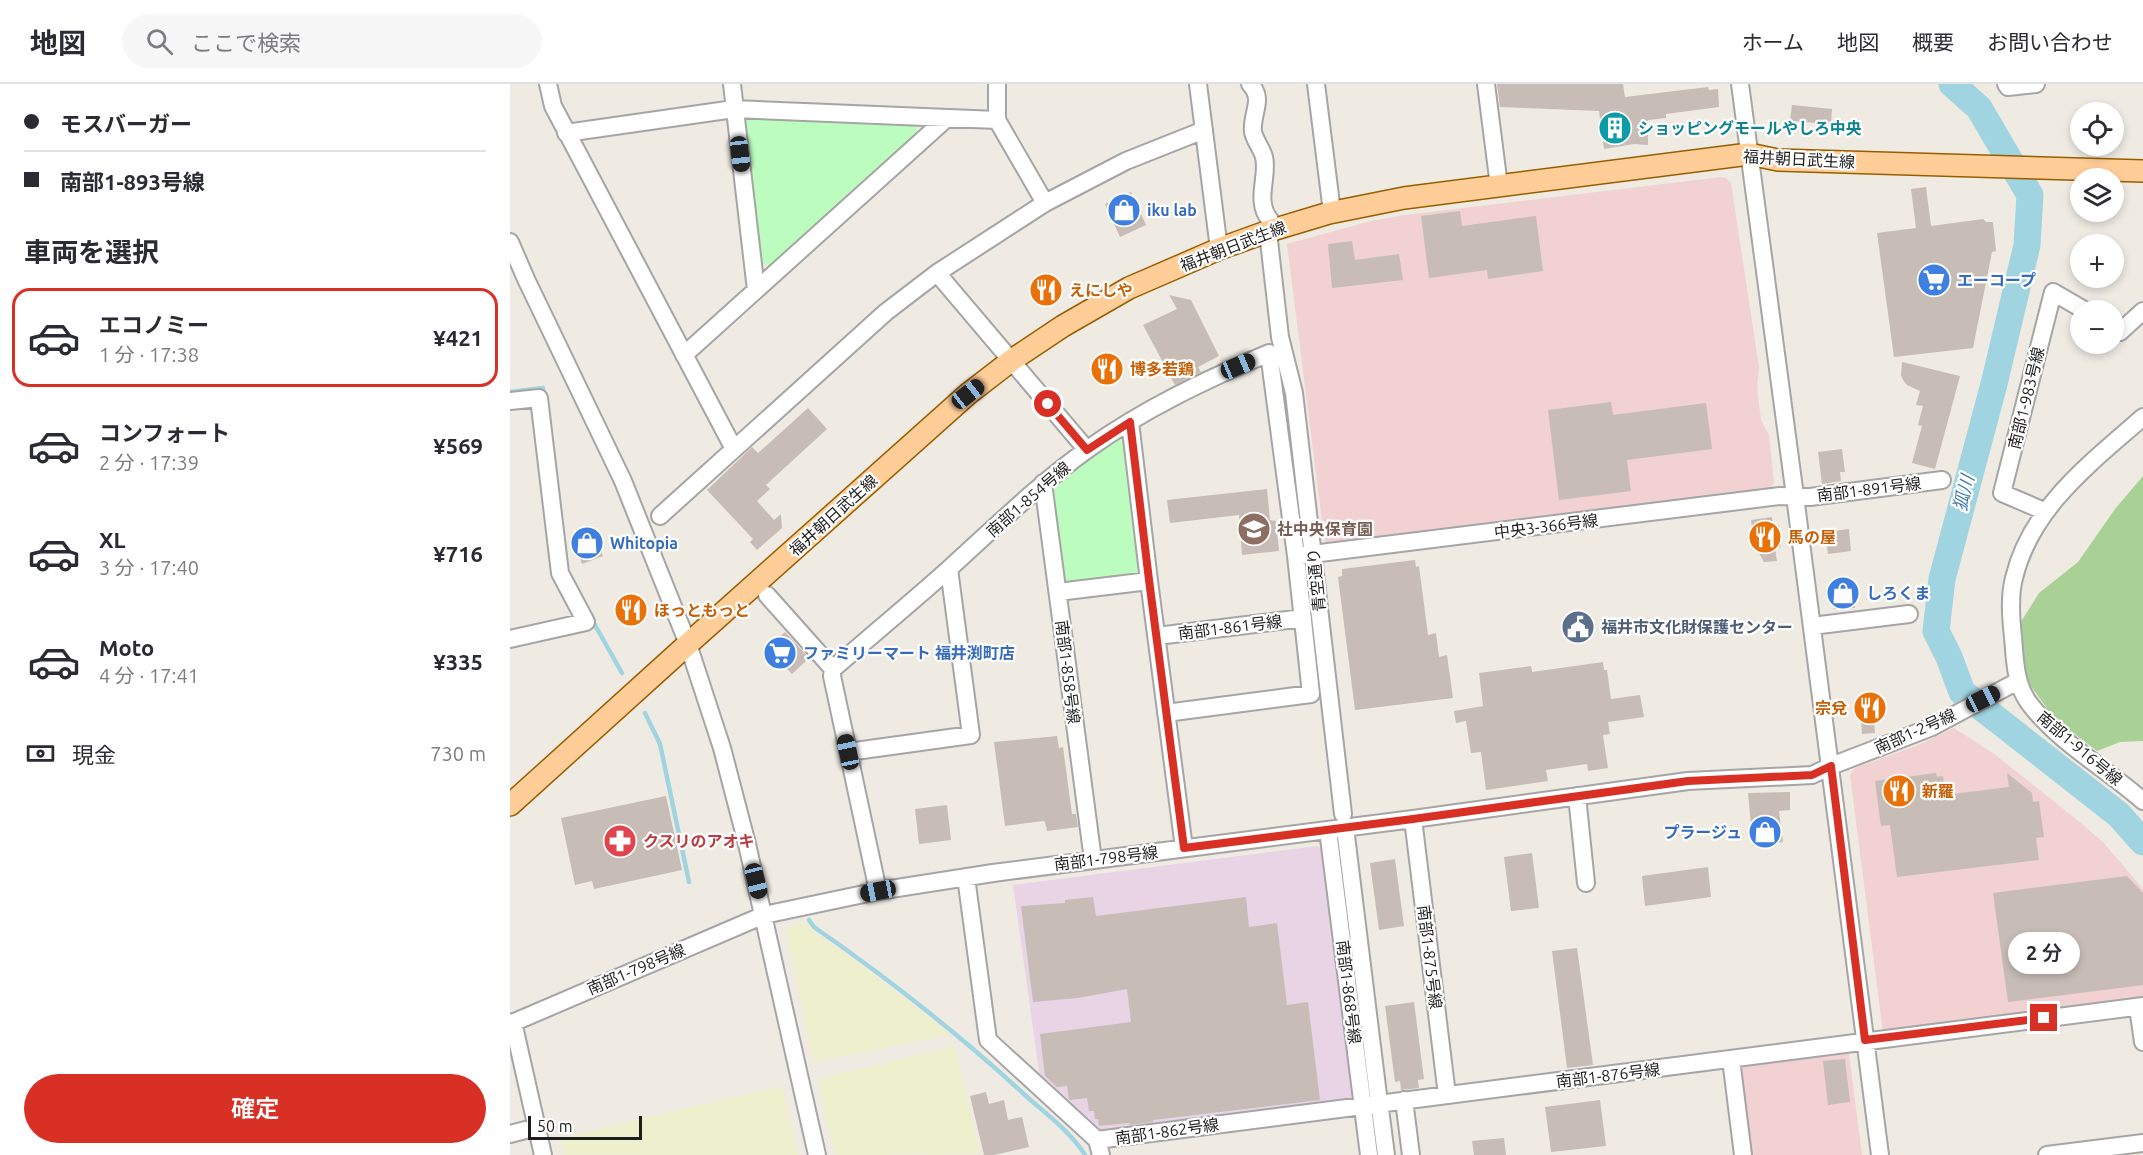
<!DOCTYPE html>
<html lang="ja">
<head>
<meta charset="utf-8">
<style>
	:root { --surface:#fff; --page:#f7f7f7; --text:#2b2b33; --muted:#7c7c81; --line:#e1e1e2; --accent:#d93025 }
	body { margin:0; font-family:Ubuntu,"Noto Sans JP",sans-serif; background:var(--page); color:var(--text); height:100vh; display:flex; flex-direction:column; font-size:22px; white-space:nowrap }
	* { box-sizing:border-box; margin:0 }
	p { font-size:20px; color:var(--muted) }
	.icon { flex:none; width:33px; height:33px; fill:none; stroke:currentColor; stroke-width:2; stroke-linecap:round; stroke-linejoin:round }
	.map { position:relative; flex:1; overflow:hidden }
	.panel { display:flex; flex-direction:column; background:var(--surface); width:510px }
	.panel>* { flex:none }
	.banner { display:grid; align-content:center; height:132px; padding:0 24px; background:var(--surface) }
	.tools { position:absolute; left:1560px; top:18px; display:grid; gap:12px }
	.tools a { display:grid; place-items:center; width:54px; height:54px; border-radius:50%; background:var(--surface); box-shadow:0 3px 9px #0003; font-size:30px }
	.scale { position:absolute; left:18px; bottom:15px; width:114px; box-sizing:border-box; padding-left:6px; border:3px solid #1e1e1e; border-top:0; font-size:16px; line-height:21px; white-space:nowrap; color:#1e1e1e; -webkit-text-stroke:4px #fff; paint-order:stroke }
	.end { position:absolute; width:27px; height:27px; margin:-14px; border:8px solid #d93025; background:#fff; box-shadow:0 0 0 3px #fff }
	.from { border-radius:50% }
	.bubble { position:absolute; height:42px; border-radius:21px; background:var(--surface); box-shadow:0 3px 9px #0003; font-size:20px; font-weight:600; line-height:42px; text-align:center }
	.car { position:absolute; width:18px; height:36px; margin:-18px -9px; border-radius:8px; box-shadow:0 0 4px 2px #0007; background:linear-gradient(#222 24%,#8ab4d8 0 40%,#222 0 76%,#8ab4d8 0 86%,#222 0) }
	.banner b { display:flex; align-items:center; gap:21px; height:57px; font-size:22px }
	.banner b+b { border-top:2px solid var(--line) }
	.banner i { width:15px; height:15px; background:var(--text) }
	ul { padding:0; list-style:none }
	li { display:flex; align-items:center; gap:18px; height:99px; margin:0 12px 9px; padding:0 12px; border:3px solid transparent; border-radius:18px }
	li div { flex:1 }
	li b { display:block; font-size:22px }
	li em { font-style:normal; font-weight:600 }
	li.selected { border-color:var(--accent) }
	li>.icon { width:54px; height:54px; stroke-width:1.5 }
	h2 { padding:0 24px; font-size:27px; line-height:72px }
	.pay { display:flex; align-items:center; gap:15px; height:66px; padding:0 24px; font-size:22px }
	.pay p { margin-inline-start:auto }
	.primary-button { display:flex; gap:12px; margin-top:auto; padding:12px 24px }
	.primary-button a { flex:1; height:69px; border-radius:36px; background:var(--accent); color:#fff; font-size:24px; font-weight:600; line-height:69px; text-align:center }
	header { display:flex; align-items:center; gap:36px; box-sizing:border-box; height:84px; padding:0 30px; background:var(--surface); border-bottom:2px solid var(--line) }
	header strong { font-size:28px }
	nav { display:flex; gap:33px; margin-inline-start:auto; font-size:21px }
	.search { width:420px; height:54px; background:var(--page); display:flex; align-items:center; gap:15px; box-sizing:border-box; padding:0 21px; border-radius:33px; color:var(--muted); font-size:22px }
	main { display:flex; flex:1; min-height:0 }
	.map>svg:first-child { display:block }
</style>
</head>
<body>
<header>
<strong>地図</strong>
<div class="search"><svg class="icon" aria-label="search" viewBox="0 0 24 24"><circle cx="10" cy="10" r="6"/><path d="M15 15l6 6"/></svg>ここで検索</div>
<nav><a>ホーム</a><a>地図</a><a>概要</a><a>お問い合わせ</a></nav>
</header>
<main>
<section class="panel">
<div class="banner">
<b><i class="from"></i>モスバーガー</b>
<b><i></i>南部1-893号線</b>
</div>
<h2>車両を選択</h2>
<ul>
<li class="selected"><svg class="icon" aria-label="car" viewBox="0 0 24 24"><path d="M5 17H2v-5l4-1 3-4h7l3 4 3 1v5h-3M9 17h6M6 11h13"/><circle cx="7" cy="17" r="2"/><circle cx="17" cy="17" r="2"/></svg><div><b>エコノミー</b><p>1 分 · 17:38</p></div><em>¥421</em></li>
<li><svg class="icon" aria-label="car" viewBox="0 0 24 24"><path d="M5 17H2v-5l4-1 3-4h7l3 4 3 1v5h-3M9 17h6M6 11h13"/><circle cx="7" cy="17" r="2"/><circle cx="17" cy="17" r="2"/></svg><div><b>コンフォート</b><p>2 分 · 17:39</p></div><em>¥569</em></li>
<li><svg class="icon" aria-label="car" viewBox="0 0 24 24"><path d="M5 17H2v-5l4-1 3-4h7l3 4 3 1v5h-3M9 17h6M6 11h13"/><circle cx="7" cy="17" r="2"/><circle cx="17" cy="17" r="2"/></svg><div><b>XL</b><p>3 分 · 17:40</p></div><em>¥716</em></li>
<li><svg class="icon" aria-label="car" viewBox="0 0 24 24"><path d="M5 17H2v-5l4-1 3-4h7l3 4 3 1v5h-3M9 17h6M6 11h13"/><circle cx="7" cy="17" r="2"/><circle cx="17" cy="17" r="2"/></svg><div><b>Moto</b><p>4 分 · 17:41</p></div><em>¥335</em></li>
</ul>
<div class="pay"><svg class="icon" aria-label="cash" viewBox="0 0 24 24"><path d="M3 7h18v10H3z"/><circle cx="12" cy="12" r="2"/></svg>現金<p>730 m</p></div>
<div class="primary-button"><a>確定</a></div>
</section>
<div class="map">
<svg width="1633" height="1071" viewBox="0 0 1633 1071">
	<rect width="100%" height="100%" fill="#efebe3"/>
	<path fill="#f1d1d1" d="M1211 93 1216 94 1221 99 1249 283 1247 303 1251 336 1259 351 1264 399 1260 404 815 461 777 160 861 137 895 131Z
		M1444 644 1483 669 1566 735 1594 759 1633 805V915L1373 948 1340 691 1345 684 1406 662Z
		M1335 968 1339 970 1352 1071H1240L1229 987 1233 981Z"/>
	<path fill="#e9d4e6" d="M807 762 813 765 844 1009 840 1016 586 1048 530 995 503 801Z"/>
	<path fill="#eeefcd" d="M296 838 302 846 342 874 441 950 304 978 276 847 279 842Z
		M445 962 470 1070 325 1071 308 995Z
		M272 1002 288 1071H54L50 1054Z"/>
	<path fill="#a9d195" d="M1633 392V657L1610 658 1587 667 1545 635 1520 601 1514 584 1509 541 1529 509 1568 478 1605 425Z"/>
	<path fill="#bcfdbf" d="M239 33 405 39 408 50 261 183 249 178 232 39Z
		M606 354 616 360 631 485 627 491 558 500 552 493 541 407 543 399Z"/>
	<g fill="none" stroke-linecap="round" stroke-linejoin="round">
		<path stroke="#a0d4e0" stroke-width="4.5" d="M0 308 33 304V311
			M81 534 112 589
			M135 629 150 660 179 798
			M299 836 304 843C379 895 450 951 516 1012 536 1030 561 1048 575 1071"/>
		<path stroke="#a0d4e0" stroke-width="27" d="M1442 0 1469 24 1520 111 1517 161 1484 300 1432 495 1426 547 1439 573 1452 608 1609 731 1633 758"/>
	</g>
	<path fill="#c7bcb6" d="M987 0H1113L1115 13 1198 3 1199 6 1208 5 1209 23 1156 30V34L1138 36V61L1124 60 1094 65 1089 27 990 23Z
		M1282 21 1322 25 1321 40 1280 37Z
		M1416 103 1421 142 1473 135 1476 138H1483L1486 167 1482 168 1463 264 1384 273 1367 149 1406 144 1401 105Z
		M621 108 636 141 610 153 595 120Z
		M950 127 952 142 1026 132 1033 187 978 195 977 186 919 194 911 132Z
		M842 157 845 176 889 170 893 196 822 204 818 160Z
		M659 211 681 216 709 272 688 283 691 288 665 301 633 241 667 225Z
		M1392 278 1450 292 1425 385 1402 379 1412 342 1408 341 1413 322 1406 321 1410 307 1397 301 1393 296 1391 291Z
		M1101 318 1103 331 1196 319 1202 365 1117 376 1121 407 1049 416 1038 326Z
		M298 324 317 345 256 401 260 405 247 417 264 436 271 430 272 444 247 466 240 458 243 455 197 406 242 363 248 369Z
		M1332 365 1335 388H1330L1331 397 1312 400 1308 368Z
		M757 405 760 436 766 437 769 467 732 471 729 431 660 439 657 416Z
		M1262 433 1263 442 1269 441 1271 463 1265 464 1267 477 1254 478 1244 460 1241 436Z
		M82 442 93 472 72 480 62 449Z
		M1339 445 1341 467 1318 470 1315 448Z
		M905 476 906 483 909 482 918 551 926 549 929 573 937 571 943 614 845 626 828 493 832 492V485Z
		M1343 496 1345 524 1324 525 1322 498Z
		M275 548 299 574 282 590 257 564Z
		M1093 578 1094 586H1097L1101 615 1130 611 1134 633 1098 638 1100 650 1093 651 1098 684 1078 687 1077 680 1036 686 1038 697 976 706 971 668 961 669 956 637 946 639 944 627 973 622 969 589 1021 582 1022 588Z
		M1362 611 1365 649 1352 650 1349 612Z
		M547 652 549 664 553 663 562 730H566L568 743 537 747 535 738 533 737 495 742 484 658Z
		M1426 689 1427 693 1433 692 1435 711 1499 703 1497 689 1522 709 1523 718 1529 717 1534 753 1526 754 1529 776 1387 793 1380 741 1371 742 1365 697Z
		M1280 708V726L1269 727 1273 758 1243 762 1238 709Z
		M156 712 172 786 84 805 82 797 65 801 51 734Z
		M437 721 441 756 409 760 405 725Z
		M1022 769 1029 824 1001 827 994 773Z
		M885 775 894 842 869 846 860 779Z
		M1198 783 1201 813 1135 822 1132 792Z
		M1617 792 1633 809V901L1498 918 1483 809Z
		M583 813 586 832 736 813 739 843 767 839 777 921 798 918 810 1016 643 1036V1038L620 1041 619 1039 589 1042 588 1035H585L584 1027H579L577 1014 559 1016 557 1002 547 1003 535 992 530 950 621 938 617 905 568 914 523 918 511 822 555 819V816Z
		M1067 864 1083 981 1057 984 1042 867Z
		M904 918 914 995 908 996 909 1004 891 1006 890 997 885 998 875 922Z
		M1335 975 1340 1018 1318 1021 1313 977Z
		M476 1008 479 1020 494 1016 498 1036 512 1033 519 1063 484 1071H474L460 1012Z
		M1090 1016 1096 1062 1041 1068 1035 1023Z
		M994 1054 996 1071H964L962 1057Z"/>
	<g fill="none" stroke-linecap="round" stroke-linejoin="round">
		<defs>
			<path id="minor" d="M38 0 43 22 224 365
				M222 0 246 206
				M487 0V36L535 119
				M688 0 709 165
				M740 0C755 15 741 29 743 48 745 57 752 65 754 73 759 92 744 117 760 136
				M806 0 822 128
				M976 0 989 102
				M1230 0 1285 412 1370 1071
				M1496 0 1498 3 1526 0
				M56 49 224 25 487 36
				M759 157 770 253 784 309 833 730
				M0 158 16 195 113 397 178 560 212 664 237 760 307 1071
				M427 189 577 366
				M1604 244 1610 248 1633 227
				M174 271 437 34
				M0 317 29 314 50 489 76 538 0 555
				M1633 333C1581 379 1521 423 1504 494 1499 513 1501 535 1503 553 1505 576 1505 600 1519 619 1548 658 1597 685 1633 717
				M620 338 639 497 674 764
				M533 399 583 776
				M1534 427 1492 409 1543 208 1574 226
				M150 432 376 228 427 189 535 119 616 77 694 46
				M786 472 1270 412 1300 413 1432 396
				M548 508 639 497
				M257 511 323 585
				M1302 542 1399 530
				M647 552 793 534
				M338 668 461 651 439 485
				M1067 712 1076 799
				M903 735 937 1011
				M818 746 859 1071
				M836 752 868 1011
				M456 793 478 956 587 1056 1633 922
				M368 807 322 592 323 585C362 551 402 518 440 484 485 443 529 400 578 365 634 325 695 296 759 269L786 472 801 610 656 629
				M1628 923 1633 958
				M3 938 33 1071
				M0 940 254 831 368 807 483 789 903 735 1178 697 1302 691 1321 682 1422 643 1508 597
				M1221 975 1233 1071
				M894 1016 901 1071
				M870 1025 876 1071
				M0 1050 27 1043
				M587 1056 591 1071
				M1537 1071 1633 1059"/>
			<path id="major" d="M0 721 178 560 458 310 502 276 553 242 619 204 709 165 759 147 819 129 894 114 1239 70 1268 76 1633 87"/>
		</defs>
		<use href="#minor" stroke="#a5a5a5" stroke-width="20"/>
		<use href="#major" stroke="#975e00" stroke-width="24"/>
		<use href="#minor" stroke="#fff" stroke-width="16"/>
		<use href="#major" stroke="#ffce98" stroke-width="21"/>
	</g>
	<g fill="none" stroke-linecap="round" stroke-linejoin="round">
		<path stroke="#d93025" stroke-width="8" d="M538 320 577 366 620 338 639 496 674 764 903 735 1178 697 1302 691 1321 682 1355 956 1534 934"/>
	</g>
	<defs>
		<symbol id="building-disc" viewBox="-11 -11 22 22"><circle r="9.5" fill="#0f9aa8" stroke="#fff"/><path d="M-4-6H4V6H1V3H-1V6H-4ZM-2.5-4.3h1.7v1.8h-1.7ZM.8-4.3h1.7v1.8H.8ZM-2.5-1h1.7V.8h-1.7ZM.8-1h1.7V.8H.8Z" fill="#fff"/></symbol>
		<symbol id="shop-disc" viewBox="-11 -11 22 22"><circle r="9.5" fill="#3f7fe0" stroke="#fff"/><path d="M-5-2.5h2.3a2.7 3.5 0 0 1 5.4 0H5L5.5 6h-11ZM-1.5-2.5h3a1.5 2.3 0 0 0-3 0Z" fill="#fff"/></symbol>
		<symbol id="supermarket-disc" viewBox="-11 -11 22 22"><circle r="9.5" fill="#3f7fe0" stroke="#fff"/><path d="M-6-5.5h2.5l.6 2H6L4.5 2H-2.5L-4.4-4H-6ZM-1.5 3.2a1.3 1.3 0 1 0 .1 0ZM3 3.2a1.3 1.3 0 1 0 .1 0Z" fill="#fff"/></symbol>
		<symbol id="restaurant-disc" viewBox="-11 -11 22 22"><circle r="9.5" fill="#e8710a" stroke="#fff"/><path d="M-5-6h1v4h1v-4h1v4h1v-4h1v5L-1.5 .5V6h-2V.5L-5-1ZM5-6V6H3V1.5H1.5Q1.5-4 5-6Z" fill="#fff"/></symbol>
		<symbol id="school-disc" viewBox="-11 -11 22 22"><circle r="9.5" fill="#8d6e63" stroke="#fff"/><path d="M0-5L7-2L0 1L-7-2ZM-4 1L0 2.5L4 1V4Q0 6-4 4Z" fill="#fff"/></symbol>
		<symbol id="civic-disc" viewBox="-11 -11 22 22"><circle r="9.5" fill="#5c6f8a" stroke="#fff"/><path d="M-.6-6.5H3V-4.5H.6V-3L4-1V1h2V6H-6V1h2V-1L-.6-3ZM-1.2 2.5V6h2.4V2.5Z" fill="#fff"/></symbol>
		<symbol id="pharmacy-disc" viewBox="-11 -11 22 22"><circle r="9.5" fill="#e0444e" stroke="#fff"/><path d="M-2-6h4v4h4v4h-4v4h-4v-4h-4v-4h4Z" fill="#fff"/></symbol>
	</defs>
	<g fill-rule="evenodd">
		<use href="#building-disc" x="1086" y="25" width="38" height="38"/>
		<use href="#shop-disc" x="595" y="107" width="38" height="38"/>
		<use href="#supermarket-disc" x="1405" y="177" width="38" height="38"/>
		<use href="#restaurant-disc" x="517" y="187" width="38" height="38"/>
		<use href="#restaurant-disc" x="578" y="266" width="38" height="38"/>
		<use href="#school-disc" x="725" y="426" width="38" height="38"/>
		<use href="#restaurant-disc" x="1236" y="434" width="38" height="38"/>
		<use href="#shop-disc" x="58" y="440" width="38" height="38"/>
		<use href="#shop-disc" x="1314" y="490" width="38" height="38"/>
		<use href="#restaurant-disc" x="102" y="507" width="38" height="38"/>
		<use href="#civic-disc" x="1049" y="524" width="38" height="38"/>
		<use href="#supermarket-disc" x="251" y="550" width="38" height="38"/>
		<use href="#restaurant-disc" x="1341" y="605" width="38" height="38"/>
		<use href="#restaurant-disc" x="1370" y="688" width="38" height="38"/>
		<use href="#shop-disc" x="1236" y="729" width="38" height="38"/>
		<use href="#pharmacy-disc" x="91" y="738" width="38" height="38"/>
	</g>
	<g text-anchor="middle" stroke-width="4.5" stroke-linejoin="round" paint-order="stroke">
		<g font-size="16" font-weight="bold" fill="#0d838f" stroke="#fff" text-anchor="start">
			<text x="1128" y="50">ショッピングモールやしろ中央</text>
		</g>
		<g font-size="16" fill="#1e1e1e" stroke="#fff">
			<text transform="translate(1289 75) rotate(3)" y="6">福井朝日武生線</text>
			<text transform="translate(723 162) rotate(-21)" y="6">福井朝日武生線</text>
			<text transform="translate(1516 314) rotate(-76)" y="6">南部1-983号線</text>
			<text transform="translate(1359 405) rotate(-7)" y="6">南部1-891号線</text>
			<text transform="translate(518 415) rotate(-41)" y="6">南部1-854号線</text>
			<text transform="translate(323 431) rotate(-42)" y="6">福井朝日武生線</text>
			<text transform="translate(1036 442) rotate(-7)" y="6">中央3-366号線</text>
			<text transform="translate(806 496) rotate(-96)" y="6">青空通り</text>
			<text transform="translate(720 543) rotate(-7)" y="6">南部1-861号線</text>
			<text transform="translate(558 588) rotate(83)" y="6">南部1-858号線</text>
			<text transform="translate(1405 647) rotate(-24)" y="6">南部1-2号線</text>
			<text transform="translate(1570 664) rotate(40)" y="6">南部1-916号線</text>
			<text transform="translate(596 774) rotate(-7)" y="6">南部1-798号線</text>
			<text transform="translate(920 873) rotate(83)" y="6">南部1-875号線</text>
			<text transform="translate(126 885) rotate(-23)" y="6">南部1-798号線</text>
			<text transform="translate(839 908) rotate(83)" y="6">南部1-868号線</text>
			<text transform="translate(1098 991) rotate(-7)" y="6">南部1-876号線</text>
			<text transform="translate(657 1047) rotate(-8)" y="6">南部1-862号線</text>
		</g>
		<g font-size="16" font-weight="bold" fill="#366cbe" stroke="#fff" text-anchor="start">
			<text x="637" y="132">iku lab</text>
			<text x="1447" y="202">エーコープ</text>
			<text x="100" y="465">Whitopia</text>
			<text x="1356" y="515">しろくま</text>
			<text x="293" y="575">ファミリーマート 福井渕町店</text>
			<text x="1232" y="754" text-anchor="end">プラージュ</text>
		</g>
		<g font-size="16" font-weight="bold" fill="#c56008" stroke="#fff" text-anchor="start">
			<text x="559" y="212">えにしや</text>
			<text x="620" y="291">博多若鶏</text>
			<text x="1278" y="459">馬の屋</text>
			<text x="144" y="532">ほっともっと</text>
			<text x="1337" y="630" text-anchor="end">宗兌</text>
			<text x="1412" y="713">新羅</text>
		</g>
		<g font-size="16" font-weight="bold" fill="#785e54" stroke="#fff" text-anchor="start">
			<text x="767" y="451">社中央保育園</text>
		</g>
		<g font-size="16" font-weight="bold" fill="#4e5e75" stroke="#fff" text-anchor="start">
			<text x="1091" y="549">福井市文化財保護センター</text>
		</g>
		<g font-size="16" font-weight="bold" fill="#be3a42" stroke="#fff" text-anchor="start">
			<text x="133" y="763">クスリのアオキ</text>
		</g>
		<g font-size="18" font-style="italic" fill="#417bab" stroke="#fff">
			<text transform="translate(1454 409) rotate(-76)" y="6">狐川</text>
		</g>
	</g>
</svg>
<div class="tools">
<a><svg class="icon" aria-label="locate" viewBox="0 0 24 24"><circle cx="12" cy="12" r="6"/><path d="M12 2v4M12 18v4M2 12h4M18 12h4"/></svg></a>
<a><svg class="icon" aria-label="layers" viewBox="0 0 24 24"><path d="M12 4l9 5-9 5-9-5zM3 14l9 5 9-5"/></svg></a>
<a>+</a>
<a>−</a>
</div>
<div class="scale">50 m</div>
<i class="end from" style="left:538px;top:320px"></i>
<i class="end" style="left:1534px;top:934px"></i>
<div class="bubble" style="left:1498px;top:848px;width:72px">2 分</div>
<i class="car" style="left:230px;top:70px;rotate:173deg"></i>
<i class="car" style="left:728px;top:282px;rotate:67deg"></i>
<i class="car" style="left:458px;top:310px;rotate:52deg"></i>
<i class="car" style="left:1473px;top:615px;rotate:63deg"></i>
<i class="car" style="left:338px;top:668px;rotate:348deg"></i>
<i class="car" style="left:246px;top:797px;rotate:166deg"></i>
<i class="car" style="left:368px;top:807px;rotate:259deg"></i>
</div>
</main>
</body>
</html>
